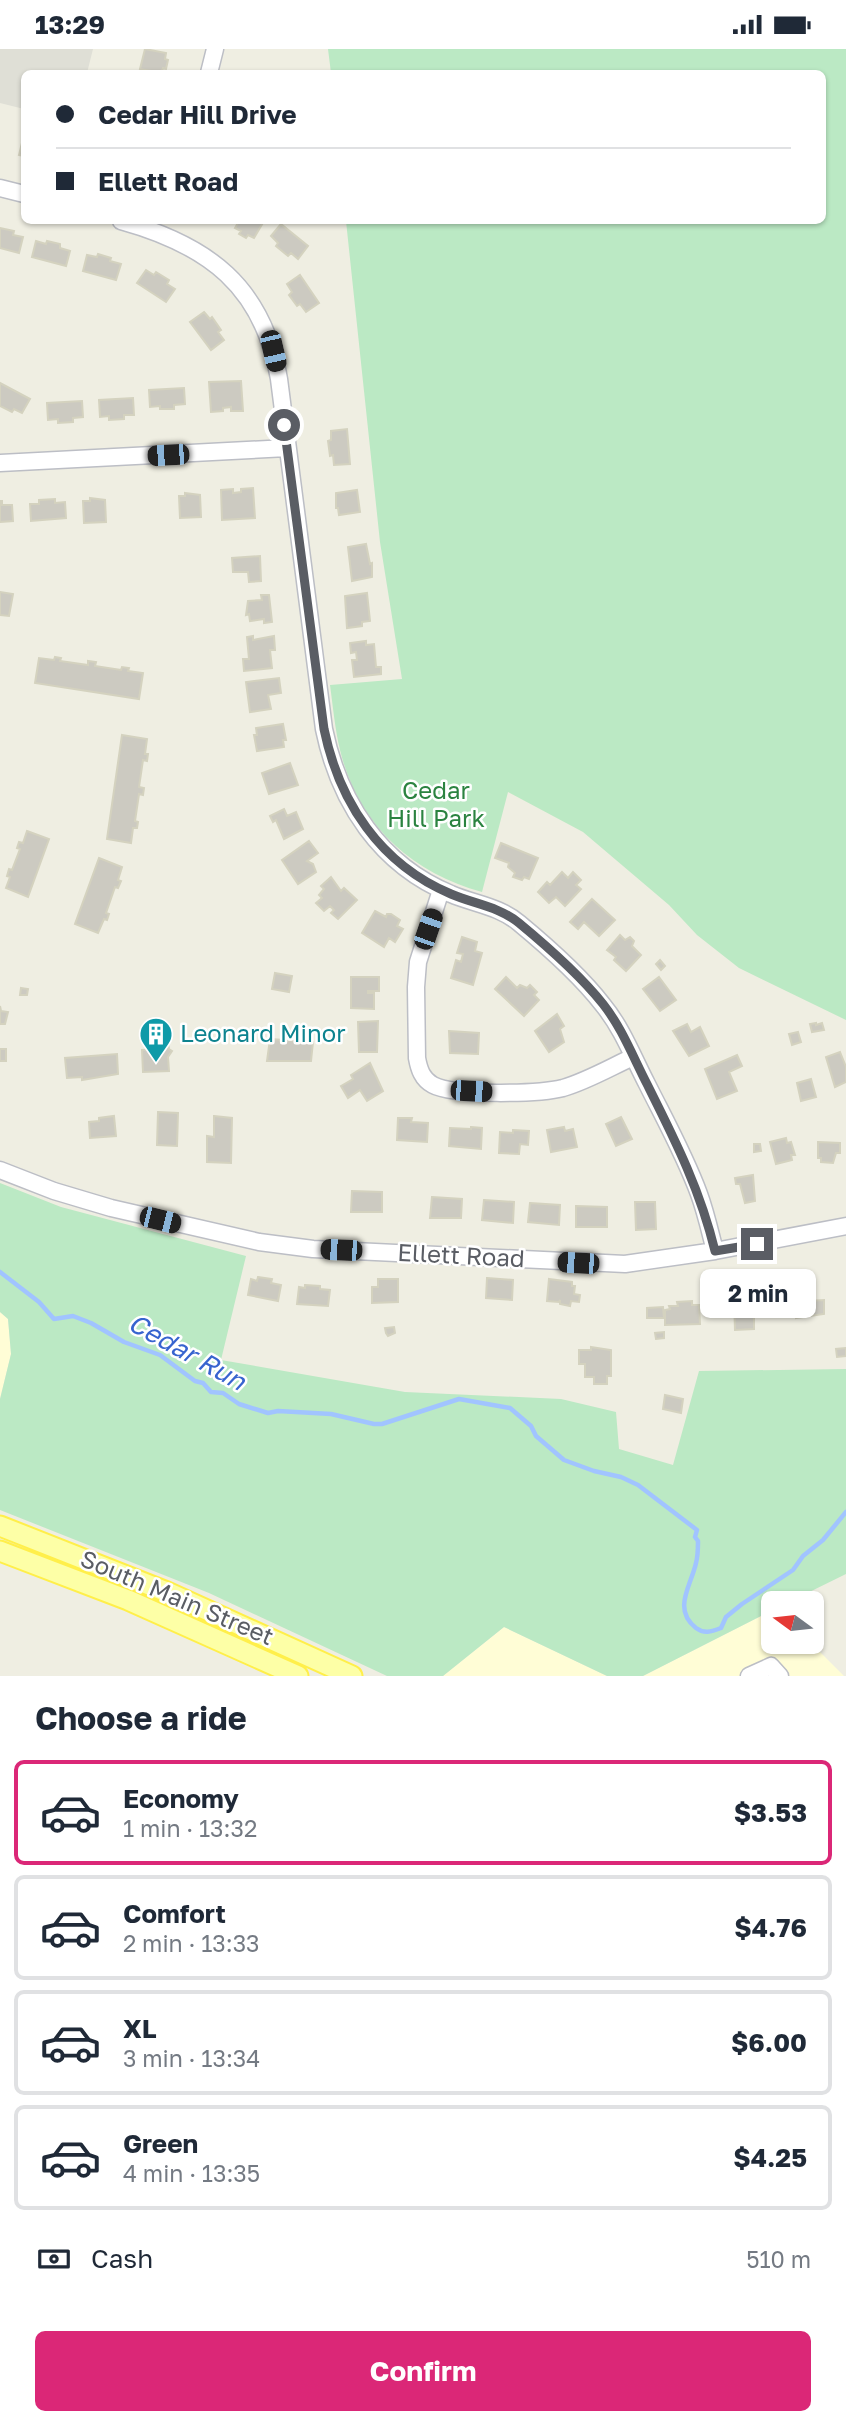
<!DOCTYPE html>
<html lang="en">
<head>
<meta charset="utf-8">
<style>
	:root { --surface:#fff; --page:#f2f2f3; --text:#1f2937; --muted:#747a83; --line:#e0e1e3; --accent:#db2777 }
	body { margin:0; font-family:"Golos Text",sans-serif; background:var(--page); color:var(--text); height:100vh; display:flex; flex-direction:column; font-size:26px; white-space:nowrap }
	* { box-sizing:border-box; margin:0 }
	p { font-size:23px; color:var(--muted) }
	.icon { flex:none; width:38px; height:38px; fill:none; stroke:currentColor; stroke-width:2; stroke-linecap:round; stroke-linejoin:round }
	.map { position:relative; height:1627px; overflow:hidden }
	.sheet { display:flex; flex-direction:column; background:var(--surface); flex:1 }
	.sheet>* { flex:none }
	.guide { position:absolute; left:21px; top:21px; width:805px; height:154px; border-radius:10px; box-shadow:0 2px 5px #0004; display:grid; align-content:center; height:154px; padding:0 35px; background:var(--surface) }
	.needle { width:46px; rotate:285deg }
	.controls { position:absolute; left:761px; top:1542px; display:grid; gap:14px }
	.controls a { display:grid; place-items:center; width:63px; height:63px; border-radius:10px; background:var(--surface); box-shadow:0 2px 5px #0004; font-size:35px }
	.end { position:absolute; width:32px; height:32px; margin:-16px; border:9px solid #5a5d64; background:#fff; box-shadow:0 0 0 4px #fff }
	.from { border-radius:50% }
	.bubble { position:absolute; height:49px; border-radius:10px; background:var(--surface); box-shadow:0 2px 5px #0004; font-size:23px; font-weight:700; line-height:49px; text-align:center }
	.car { position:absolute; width:21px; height:42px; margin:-21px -10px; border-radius:9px; box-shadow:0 0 5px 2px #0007; background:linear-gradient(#222 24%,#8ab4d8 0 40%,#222 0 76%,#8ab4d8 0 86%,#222 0) }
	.guide b { display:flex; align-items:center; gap:24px; height:66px; font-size:26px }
	.guide b+b { border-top:2px solid var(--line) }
	.guide i { width:18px; height:18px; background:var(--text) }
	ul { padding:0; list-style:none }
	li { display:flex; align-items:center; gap:21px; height:105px; margin:0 14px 10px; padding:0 21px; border:4px solid var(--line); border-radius:10px }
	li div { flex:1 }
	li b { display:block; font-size:26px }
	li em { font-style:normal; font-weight:700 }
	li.selected { border-color:var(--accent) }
	li>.icon { width:63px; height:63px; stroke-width:1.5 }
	h2 { padding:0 35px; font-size:32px; line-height:84px }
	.pay { display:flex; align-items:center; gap:18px; height:77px; padding:0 35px; font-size:26px }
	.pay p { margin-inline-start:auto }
	.primary-button { display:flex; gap:14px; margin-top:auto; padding:14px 35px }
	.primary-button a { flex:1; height:80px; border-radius:10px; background:var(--accent); color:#fff; font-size:28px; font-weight:700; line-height:80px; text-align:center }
	.status { display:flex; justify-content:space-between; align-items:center; height:49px; padding:0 35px; background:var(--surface); direction:ltr }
	.status svg { height:19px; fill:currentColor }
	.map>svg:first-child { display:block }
</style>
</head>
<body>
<div class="status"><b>13:29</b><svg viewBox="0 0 49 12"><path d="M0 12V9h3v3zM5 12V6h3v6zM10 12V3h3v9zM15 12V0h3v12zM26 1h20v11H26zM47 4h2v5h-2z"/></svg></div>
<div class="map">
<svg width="846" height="1627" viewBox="0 0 846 1627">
	<rect width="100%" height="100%" fill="#efeee2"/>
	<path fill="#fffdd6" d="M0 1263 8 1270 11 1305 0 1350Z
		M773 1561 774 1592 810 1593 844 1627H643Z
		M504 1578 607 1627H443Z"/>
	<path fill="#dfdfd6" d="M0 0H93L87 24H24V60L0 54Z"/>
	<path fill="#bbe9c4" d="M328 0H846V971L739 919 697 886 669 856 583 783 508 743 482 843C410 823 358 775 340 701 335 680 333 658 330 636L402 630 380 493 346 172H822V24H331Z
		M0 1134 61 1158 246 1207 221 1311 405 1343 561 1350 616 1363 619 1400 673 1416 699 1322 846 1320V1525L787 1554H774L773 1561 643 1627H607L504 1578 443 1627H387L209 1544 0 1461V1350L11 1305 8 1270 0 1263Z"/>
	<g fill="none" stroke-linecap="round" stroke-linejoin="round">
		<path stroke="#a1c4ff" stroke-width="4.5" d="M0 1223 39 1253 54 1270 73 1267 91 1274 124 1293 160 1306 195 1332 203 1334 211 1343 223 1344 239 1355 268 1364 278 1362 331 1365 374 1375H382L459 1350 510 1359 531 1377 536 1387 564 1411 594 1422 621 1428 638 1436 697 1481 695 1488 698 1492C698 1499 698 1507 696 1514 691 1537 672 1560 696 1579 704 1585 711 1583 721 1579L726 1568 742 1555 793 1521 803 1507 823 1491 846 1463"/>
	</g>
	<path fill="#cccac1" stroke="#d4d2bf" stroke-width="2" d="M145 0 166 4 165 10 168 11 166 20 163 19 161 24 140 20Z
		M24 86V107L19 106Z
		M239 172H264L254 189 248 186 246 189 239 185 241 182 235 179Z
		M281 175 308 197 298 210 291 204 288 207 276 197 278 194 271 187Z
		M0 179 14 182 13 186 23 188 19 204 0 199Z
		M36 192 46 195 47 192 60 195V199L70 202 66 217 32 208Z
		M98 205 111 209 110 212 121 215 116 231 83 222 87 206 97 208Z
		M146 221 154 226 156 223 169 231 167 235 175 240 166 253 137 234Z
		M300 226 319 254 306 263 300 255 297 257 289 246 292 243 287 235Z
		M204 263 210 270 212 268 221 281 218 283 224 291 211 301 190 273Z
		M241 332 243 362H231V358L223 359V362L211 363 209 333Z
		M0 334 30 350 22 364 14 360 12 363 0 357Z
		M184 339 185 355 174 356V360H160V357L150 358 149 341Z
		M133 349 134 366H124V370L109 371V367L100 368 99 351Z
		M82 352 83 368 73 369V373L58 374V370L48 371 47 354Z
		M347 380 350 415 334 416 333 406 330 407 328 392 331 391V382Z
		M253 439 255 469 222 471 221 441 233 440V444L241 443V440Z
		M357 441 360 463 339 466 338 459H336V444Z
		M185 444 200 446 201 468 180 469 179 447H185Z
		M90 449 105 451 106 473 84 474 83 452H90Z
		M55 450V454L65 453 66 469 31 472 30 455H39V451Z
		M0 452H2V456H12L13 472 0 473Z
		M366 495 370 515 372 514V528L352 532 348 498Z
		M260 507 261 532 249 533 248 523H233L232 509Z
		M0 543 13 545 9 567 0 566Z
		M367 544 370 572 362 573V577L347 579 345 547Z
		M261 546H269L272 573 264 574V570L250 572 249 565 246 566 248 552 262 551Z
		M253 587V591L274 587 275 601H270L272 619 244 622 243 610H249L247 588Z
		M366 592V596L374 595 376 618H381V625L354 628 352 611H357L356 603 351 604 350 594Z
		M55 608 61 609 60 612 88 616V612L96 613 95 617 121 621 122 618 129 619 128 622 143 624 139 650 35 634 39 609 54 611Z
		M279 629 281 644 268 646 271 660 250 663 246 633Z
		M283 675 286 691H283L284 698 257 702 254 686H257L256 679Z
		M122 686 147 690 145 705H148L147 712 143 711 139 738 144 739 143 746 139 745 135 772 138 773 137 779H133L131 794 107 790Z
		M290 714 298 736 269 745 262 724Z
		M284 760 287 767 296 763 303 780 284 790 276 771 273 773 270 767Z
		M27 782 49 790 28 848 6 839 10 828 7 827 9 820 12 821 20 800 17 799 19 793 23 794Z
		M309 792 318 804 307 812 313 815 316 823 298 835 282 811Z
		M501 794 538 809 529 830 524 828 522 831 513 828 515 824 508 818 509 814 495 809Z
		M99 809 122 818 118 831 121 832 118 839 115 838 106 864 109 865 107 871 104 870 98 884 75 875Z
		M562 823 568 829 573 823 581 831 576 836 581 840 565 857 556 848 549 854 538 843 547 833 550 836Z
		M331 828 341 842 344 839 357 851 338 870 331 864 334 861 330 857 324 862 316 854 322 849 319 846 324 840 321 837Z
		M592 850 615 871 599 887 584 873 578 880 570 873Z
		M375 862 386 868 387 865H391L400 871 397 877 403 880 395 893 389 889 384 898 362 884Z
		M620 886 625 891 630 888 634 892 632 897 641 906 626 922 614 911 616 908 607 901Z
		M462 888 477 893 475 902 482 904 473 936 451 929 456 911 461 913 463 905 457 904Z
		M660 911 665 917 661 921 656 915Z
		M275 924 292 927 289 943 272 940Z
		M351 928H379V942H368V944H374V960L351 959Z
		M506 928 517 939 520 936 527 939 530 936 537 943 534 946 539 951 524 967 495 940Z
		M659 928 676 951 660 962 643 940Z
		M21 939 28 940 27 946H20Z
		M0 957 1 962 8 963 5 975H0Z
		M557 965 564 977 560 980 564 993 549 1003 535 982Z
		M378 972 377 1003H359L358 973Z
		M816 974V976L822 974 824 981 812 983 810 975Z
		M687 975 691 983 700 978 709 997 689 1007 673 982Z
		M449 982 479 984 478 1005 450 1004Z
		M798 983 801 993 792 996 789 985Z
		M270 990 313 993 311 1012H267Z
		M159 994H168L169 1000 172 1002 168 1008 169 1022 143 1023 142 1001 159 1000Z
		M0 1000H6V1012H0Z
		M840 1003 846 1018V1033L835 1038 826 1008Z
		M117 1005 118 1025 82 1031V1028L67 1029 65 1009Z
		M737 1006 742 1017 729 1023 737 1042 717 1050 705 1020Z
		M370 1014 383 1042 367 1052 360 1041 348 1049 341 1037 353 1030 351 1026Z
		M811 1030 816 1048 801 1052 797 1034Z
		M158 1063 178 1064 177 1097 157 1096Z
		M114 1067 116 1087 90 1089 89 1073 99 1072V1069Z
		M214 1067 232 1069 231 1114 207 1113V1087L214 1088Z
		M621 1068 632 1090 616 1097 606 1075Z
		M398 1069H412L411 1073 428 1074 427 1093 397 1091Z
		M471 1078 482 1079 481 1100 449 1097 450 1079 471 1080Z
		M564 1078 565 1082 573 1080 577 1098 551 1103 547 1081Z
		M513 1081 529 1082 528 1096 520 1095 519 1105 499 1104 500 1083 513 1084Z
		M786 1089 787 1094 791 1093 795 1106H791L792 1111 776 1115 770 1093Z
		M818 1093 840 1094V1104H836L833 1114 821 1113V1109H818Z
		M754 1095H760L761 1102 754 1103Z
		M753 1126 755 1152 745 1154 740 1135H736L735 1129Z
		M352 1142 382 1143V1163H351Z
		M432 1148 462 1150 461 1169H430Z
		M484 1151 514 1153 513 1174 482 1171Z
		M635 1153H655L656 1180 636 1181Z
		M530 1154 560 1156 559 1176 528 1173Z
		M576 1157 607 1158V1178H576Z
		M258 1228 272 1230 271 1234 281 1236 278 1252 248 1246 251 1230 257 1232Z
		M487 1229 513 1231 512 1251 486 1249Z
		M378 1230H398V1253L372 1254V1238H378Z
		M549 1230 572 1233V1237H575L574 1245 580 1246 579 1253 571 1252 570 1257 560 1255V1251L559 1253 547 1252Z
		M305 1236 320 1237V1240L330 1241 328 1257 297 1255 299 1238 305 1239Z
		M741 1249 754 1251V1280L735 1281 734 1251H741Z
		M806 1250 807 1252 824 1251V1265L796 1269 795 1251Z
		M692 1252V1256H699L700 1275 665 1276V1261L670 1260 669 1257H678L677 1253Z
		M663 1258 664 1269H647V1259Z
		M394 1278 395 1284 388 1287 386 1284 385 1279Z
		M664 1283V1289L656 1290 655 1284Z
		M591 1298 611 1301V1327H607V1335H594V1328H585V1315H579V1301H591Z
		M846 1299V1307L837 1308 836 1300Z
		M665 1346 683 1350 681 1364 663 1360Z"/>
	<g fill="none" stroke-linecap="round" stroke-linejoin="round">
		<defs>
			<path id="minor" d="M209 24 215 0
				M0 139 24 145
				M121 172C208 196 263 237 279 330L324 680C339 753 380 816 451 845 474 855 499 857 519 874 548 898 580 926 603 956 622 979 633 1008 647 1035 665 1071 685 1107 699 1145 706 1164 710 1183 715 1202
				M0 414 287 399
				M441 841 418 913 416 938 417 1009C419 1020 422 1030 433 1036 453 1047 540 1045 563 1039 587 1032 611 1018 633 1008
				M0 1121 54 1142 111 1159 259 1193 313 1200 625 1215 715 1202 846 1177
				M749 1627 771 1617 780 1627"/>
			<path id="major" d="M0 1477 167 1543 352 1627
				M0 1502 128 1551 298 1627"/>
		</defs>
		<use href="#minor" stroke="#bcbec5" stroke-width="19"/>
		<use href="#major" stroke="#ffef4a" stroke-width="23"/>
		<use href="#minor" stroke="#fff" stroke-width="16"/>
		<use href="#major" stroke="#fdffa6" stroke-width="19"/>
	</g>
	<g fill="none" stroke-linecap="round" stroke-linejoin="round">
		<path stroke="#5a5d64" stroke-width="9" d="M284 376 324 680C339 753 380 815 451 845 474 855 498 857 519 874 548 898 580 926 603 955 622 979 633 1008 647 1035 675 1091 700 1140 715 1202L757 1195"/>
	</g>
	<defs>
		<symbol id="building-pin" viewBox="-11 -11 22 30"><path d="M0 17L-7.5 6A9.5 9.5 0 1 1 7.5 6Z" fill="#0f9aa8" stroke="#fff"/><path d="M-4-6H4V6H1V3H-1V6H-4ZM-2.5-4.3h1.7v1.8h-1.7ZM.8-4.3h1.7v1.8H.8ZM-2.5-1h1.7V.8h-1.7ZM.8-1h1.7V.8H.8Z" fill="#fff"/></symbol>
	</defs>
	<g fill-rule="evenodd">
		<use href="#building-pin" x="137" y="966" width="38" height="52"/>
	</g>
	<g text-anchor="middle" stroke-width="5" stroke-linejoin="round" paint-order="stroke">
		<g font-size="24" fill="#2b8340" stroke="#fff">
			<text x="436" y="750">Cedar<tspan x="436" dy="28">Hill Park</tspan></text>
		</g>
		<g font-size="24" fill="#0d838f" stroke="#fff" text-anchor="start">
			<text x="180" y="993">Leonard Minor</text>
		</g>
		<g font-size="24" fill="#5a5d64" stroke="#fff">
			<text transform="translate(461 1207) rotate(3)" y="8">Ellett Road</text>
			<text transform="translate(177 1549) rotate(23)" y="8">South Main Street</text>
		</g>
		<g font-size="26" font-style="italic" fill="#3764cf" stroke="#fff">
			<text transform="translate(187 1303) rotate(29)" y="9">Cedar Run</text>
		</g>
	</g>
</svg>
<div class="controls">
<a><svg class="needle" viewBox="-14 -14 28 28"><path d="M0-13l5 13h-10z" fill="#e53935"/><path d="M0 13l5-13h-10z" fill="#747a83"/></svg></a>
</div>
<i class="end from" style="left:284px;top:376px"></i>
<i class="end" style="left:757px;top:1195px"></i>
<div class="bubble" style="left:700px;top:1220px;width:116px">2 min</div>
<i class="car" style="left:273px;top:302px;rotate:167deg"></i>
<i class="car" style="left:168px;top:406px;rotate:267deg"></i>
<i class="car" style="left:428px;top:880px;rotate:19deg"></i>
<i class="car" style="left:471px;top:1042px;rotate:93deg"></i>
<i class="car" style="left:160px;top:1171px;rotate:104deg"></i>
<i class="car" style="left:341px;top:1201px;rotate:272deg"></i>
<i class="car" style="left:578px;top:1214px;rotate:273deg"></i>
<div class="guide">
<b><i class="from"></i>Cedar Hill Drive</b>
<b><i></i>Ellett Road</b>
</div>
</div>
<section class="sheet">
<h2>Choose a ride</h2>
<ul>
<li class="selected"><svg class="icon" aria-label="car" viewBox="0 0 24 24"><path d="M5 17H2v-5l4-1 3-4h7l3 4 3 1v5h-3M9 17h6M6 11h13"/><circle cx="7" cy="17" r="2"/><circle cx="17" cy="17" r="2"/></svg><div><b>Economy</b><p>1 min · 13:32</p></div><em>$3.53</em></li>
<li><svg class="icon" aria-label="car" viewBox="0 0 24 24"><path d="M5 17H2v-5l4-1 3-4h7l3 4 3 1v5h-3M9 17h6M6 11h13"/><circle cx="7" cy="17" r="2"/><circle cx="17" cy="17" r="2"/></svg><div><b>Comfort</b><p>2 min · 13:33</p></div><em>$4.76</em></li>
<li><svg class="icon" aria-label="car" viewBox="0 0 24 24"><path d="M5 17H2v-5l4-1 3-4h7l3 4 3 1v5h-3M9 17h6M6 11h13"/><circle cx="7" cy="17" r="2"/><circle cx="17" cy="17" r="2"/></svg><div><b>XL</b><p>3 min · 13:34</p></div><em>$6.00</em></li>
<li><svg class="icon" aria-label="car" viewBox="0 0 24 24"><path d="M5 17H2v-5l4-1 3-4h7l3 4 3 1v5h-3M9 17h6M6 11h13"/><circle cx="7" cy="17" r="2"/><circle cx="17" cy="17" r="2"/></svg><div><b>Green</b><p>4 min · 13:35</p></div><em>$4.25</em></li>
</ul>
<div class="pay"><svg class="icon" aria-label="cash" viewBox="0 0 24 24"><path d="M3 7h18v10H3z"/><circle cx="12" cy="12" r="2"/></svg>Cash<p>510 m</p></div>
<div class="primary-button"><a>Confirm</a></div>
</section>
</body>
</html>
